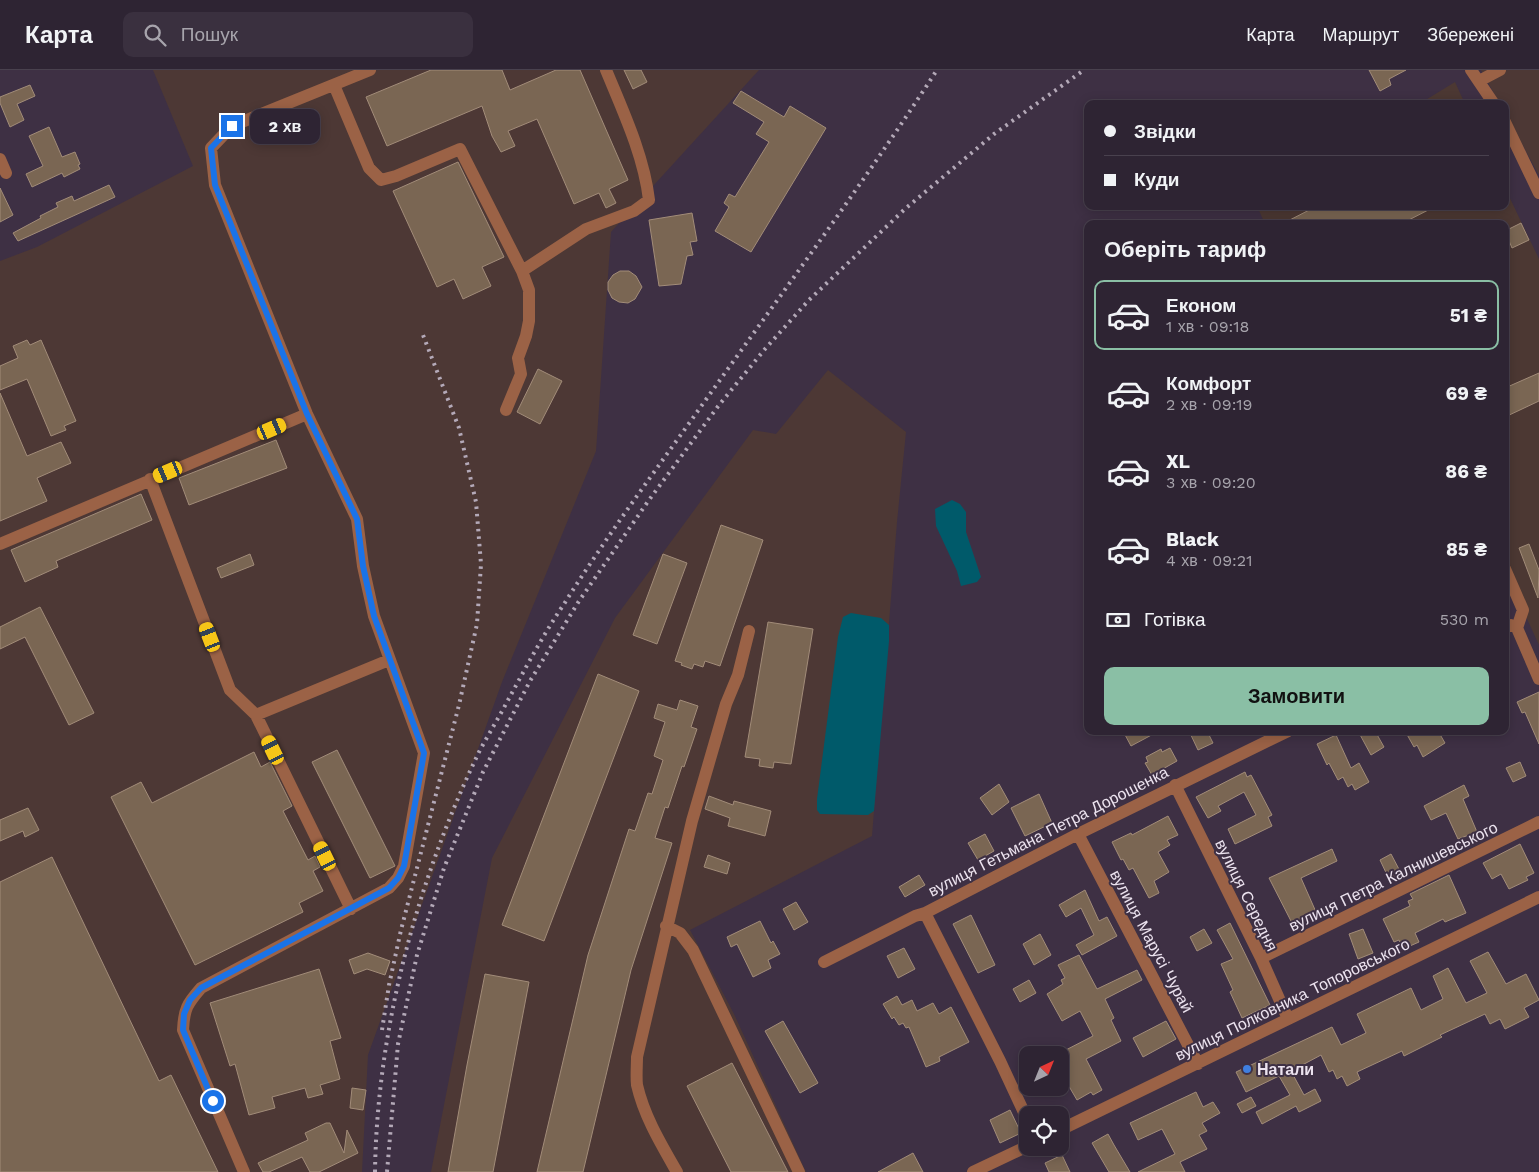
<!DOCTYPE html>
<html lang="uk">
<head>
<meta charset="utf-8">
<style>
	:root { --surface:#2e2433; --page:#3a303f; --text:#f1f3f6; --muted:#a7a4ac; --line:#49414e; --accent:#8abfa5 }
	body { margin:0; font-family:"Work Sans",sans-serif; background:var(--page); color:var(--text); height:100vh; display:flex; flex-direction:column; font-size:19px; white-space:nowrap }
	* { box-sizing:border-box; margin:0 }
	p { font-size:16px; color:var(--muted) }
	.icon { flex:none; width:28px; height:28px; fill:none; stroke:currentColor; stroke-width:2; stroke-linecap:round; stroke-linejoin:round }
	.map { position:relative; flex:1; overflow:hidden }
	.side { position:absolute; left:1084px; top:150px; width:425px; height:515px; display:flex; flex-direction:column; background:var(--surface); border-radius:10px; box-shadow:0 2px 12px #0003,0 0 0 1px var(--line) }
	.side>* { flex:none }
	.hud { position:absolute; left:1084px; top:30px; width:425px; height:110px; border-radius:10px; box-shadow:0 2px 12px #0003,0 0 0 1px var(--line); display:grid; align-content:center; height:110px; padding:0 20px; background:var(--surface) }
	.needle { width:32px; rotate:43deg }
	.fabs { position:absolute; left:1019px; top:976px; display:grid; gap:10px }
	.fabs a { display:grid; place-items:center; width:50px; height:50px; border-radius:10px; background:var(--surface); box-shadow:0 2px 12px #0003,0 0 0 1px var(--line); font-size:25px }
	.end { position:absolute; width:22px; height:22px; margin:-11px; border:6px solid #1a73e8; background:#fff; box-shadow:0 0 0 2px #fff }
	.from { border-radius:50% }
	.bubble { position:absolute; height:35px; border-radius:10px; background:var(--surface); box-shadow:0 2px 12px #0003,0 0 0 1px var(--line); font-size:16px; font-weight:700; line-height:35px; text-align:center }
	.car { position:absolute; width:15px; height:30px; margin:-15px -8px; border-radius:6px; box-shadow:0 0 4px 1px #0007; background:linear-gradient(#f5c518 24%,#345 0 40%,#f5c518 0 76%,#345 0 86%,#f5c518 0) }
	.hud b { display:flex; align-items:center; gap:18px; height:48px; font-size:19px }
	.hud b+b { border-top:1px solid var(--line) }
	.hud i { width:12px; height:12px; background:var(--text) }
	ul { padding:0; list-style:none }
	li { display:flex; align-items:center; gap:15px; height:70px; margin:0 10px 8px; padding:0 10px; border:2px solid transparent; border-radius:10px }
	li div { flex:1 }
	li b { display:block; font-size:19px }
	li em { font-style:normal; font-weight:700 }
	li.on { border-color:var(--accent) }
	li>.icon { width:45px; height:45px; stroke-width:1.5 }
	h2 { padding:0 20px; font-size:22px; line-height:60px }
	.pay { display:flex; align-items:center; gap:12px; height:55px; padding:0 20px; font-size:19px }
	.pay p { margin-inline-start:auto }
	.primary-button { display:flex; gap:10px; margin-top:auto; padding:10px 20px }
	.primary-button a { flex:1; height:58px; border-radius:10px; background:var(--accent); color:#111; font-size:20px; font-weight:700; line-height:58px; text-align:center }
	header { display:flex; align-items:center; gap:30px; box-sizing:border-box; height:70px; padding:0 25px; background:var(--surface); border-bottom:1px solid var(--line) }
	header strong { font-size:24px }
	nav { display:flex; gap:28px; margin-inline-start:auto; font-size:18px }
	.search { width:350px; height:45px; background:var(--page); display:flex; align-items:center; gap:12px; box-sizing:border-box; padding:0 18px; border-radius:10px; color:var(--muted); font-size:19px }
	.map>svg:first-child { display:block }
</style>
</head>
<body>
<header>
<strong>Карта</strong>
<div class="search"><svg class="icon" aria-label="search" viewBox="0 0 24 24"><circle cx="10" cy="10" r="6"/><path d="M15 15l6 6"/></svg>Пошук</div>
<nav><a>Карта</a><a>Маршрут</a><a>Збережені</a></nav>
</header>
<div class="map">
<svg width="1539" height="1102" viewBox="0 0 1539 1102">
	<rect width="100%" height="100%" fill="#3e3044"/>
	<path fill="#4c3833" d="M1455 12 1465 34H1419Z
		M1505 118 1539 189V575L1523 540 1505 491V154H1265L1257 136H1505Z"/>
	<path fill="#4d3835" d="M153 0H759L611 162 596 381 502 612 368 985 362 1102H0V191L37 177 193 96Z
		M1481 0H1539V105L1505 43V34H1500Z
		M828 300 906 362 897 452 872 766 690 860 734 944 806 1102H431L492 788 615 548 753 360 776 364Z"/>
	<path fill="#005a6a" d="M952 430 960 434 966 442V462L981 507 977 512 961 516 957 501 936 456 935 439Z
		M851 543 881 548 889 555V571L874 741 868 745 820 744 817 740V729L838 567 843 547Z"/>
	<path fill="#7a6653" stroke="#a28c79" d="M431 0H502L510 20 556 0H580L628 110 609 119 616 133 606 138 599 123 574 134 537 49 508 61 515 76 501 82 492 66 482 36 387 76 366 27Z
		M624 0H641L647 12 633 19Z
		M1369 0H1406L1389 9 1391 15 1380 21Z
		M30 15 35 26 17 34 24 50 10 57 0 33V27Z
		M741 21 784 47 790 36 826 58 751 182 715 161 729 137 724 133 729 124 735 127 769 72 756 64 764 52 733 33Z
		M49 57 62 87 75 82 80 94 78 95 80 99 64 107 62 103 32 117 26 104 43 96 29 66Z
		M458 92 504 187 482 197 491 216 463 229 454 209 437 217 393 121Z
		M109 115 115 127 18 171 13 163 41 148 40 146 58 137 56 133 72 126 74 131Z
		M0 118 13 145 0 152Z
		M1317 136H1436L1401 154H1282Z
		M692 143 697 171 690 172 693 185 687 186 681 214 659 216 649 150Z
		M1521 153 1529 170 1512 178 1505 161Z
		M620 201H629L636 206 642 217 635 229 628 233 619 232 612 228 608 220V212L613 205Z
		M27 270 30 275 41 270 76 351 64 356 66 360 51 366 27 309 0 320V296L18 288 13 276Z
		M538 299 562 311 540 354 517 342Z
		M1539 303V331L1505 347V318Z
		M0 323 27 386 61 372 71 393 37 408 47 431 0 451Z
		M276 370 287 398 189 435 179 408Z
		M141 424 152 450 56 491 58 497 25 512 11 480Z
		M721 455 763 470 720 596 705 591 703 597 694 594 692 599 681 595 682 593 675 591Z
		M1529 474 1539 500 1538 528 1519 478Z
		M250 484 254 495 221 508 217 498Z
		M663 484 687 493 657 574 633 565Z
		M40 537 94 643 69 655 25 567 0 579V557Z
		M768 552 813 559 791 694 774 692 773 698 759 696 760 689 745 687Z
		M598 604 639 621 544 871 502 855Z
		M1539 622V674L1525 642 1522 643 1517 632Z
		M680 630 698 636 691 657 697 659 684 697 682 696 668 738 665 737 655 768 672 773 631 900 583 1102H537L588 885 629 759 635 761 648 723 652 724 663 690 654 686 665 652 654 648 658 634 677 640Z
		M1123 661H1159L1131 676Z
		M1189 661H1207L1213 673 1198 680Z
		M1358 661H1375L1384 677 1371 685Z
		M1405 661H1438L1445 673 1423 687 1417 675 1414 677Z
		M1336 665 1351 698 1359 693 1369 712 1355 720 1352 714 1348 717 1343 707 1338 710 1329 693 1327 695 1317 674Z
		M1170 678 1177 691 1152 705 1145 693 1148 692 1146 687 1161 679 1162 682Z
		M337 680 395 796 370 808 312 692Z
		M254 682 261 697 270 692 292 736 283 741 308 790 315 786 320 797 313 801 323 821 299 833 303 842 195 895 111 727 141 712 152 733Z
		M1520 692 1526 706 1513 712 1506 698Z
		M1245 702 1247 707 1251 705 1272 745 1268 747 1272 756 1235 774 1228 759 1256 745 1244 722 1218 736 1221 741 1208 748 1196 727Z
		M999 714 1009 732 992 745 980 728Z
		M1464 715 1469 726 1463 729 1477 762 1458 769 1446 743 1431 750 1424 736Z
		M1039 724 1052 753 1025 766 1011 738Z
		M709 726 733 735 734 731 771 741 765 766 728 756 730 748 705 739Z
		M28 738 39 760 25 767 23 761 0 771V750Z
		M1168 746 1178 765 1167 770 1170 775 1158 782 1169 802 1154 811 1159 823 1149 828 1133 798 1129 800 1123 789 1121 790 1112 772 1131 763 1132 765Z
		M985 764 994 781 978 790 968 773Z
		M1520 774 1534 803 1526 807 1528 810 1509 819 1501 804 1492 809 1483 793Z
		M1332 779 1337 791 1301 808 1316 842V850L1304 848 1292 853 1269 808Z
		M1391 784 1401 803 1389 809 1380 790Z
		M708 785 730 793 727 804 704 797Z
		M52 787 159 1011 171 1005 218 1102H0V812Z
		M919 805 925 815 905 827 899 817Z
		M1449 805 1466 843 1445 852 1443 849 1415 863 1419 872 1403 879 1399 870 1394 872 1383 849 1410 836 1408 831 1413 829 1410 824Z
		M1085 820 1099 851 1107 847 1117 866 1082 885 1076 875 1094 865 1081 838 1066 847 1059 835Z
		M796 832 808 852 794 860 783 839Z
		M971 845 995 895 978 903 953 854Z
		M760 851 771 873 773 871 780 884 768 890 771 898 753 907 737 874 731 877 727 867Z
		M1230 853 1270 935 1242 948 1230 922 1233 920 1221 894 1233 889 1217 860Z
		M1204 859 1212 873 1197 881 1190 867Z
		M1363 859 1373 883 1358 889 1349 864Z
		M1040 864 1051 885 1034 895 1023 874Z
		M904 878 915 899 898 908 887 886Z
		M1488 882 1506 914 1526 904 1539 930 1524 938 1529 947 1505 959 1500 949 1490 954 1485 944 1440 965 1442 967 1404 986 1402 981 1357 1002 1360 1009 1347 1016 1342 1006 1337 1009 1333 1000 1329 1002 1321 985 1291 1001 1304 1025 1315 1019 1321 1031 1299 1042 1296 1036 1262 1054 1256 1042 1290 1025 1279 1006 1246 1022 1236 1002 1332 957 1341 975 1366 963 1357 944 1411 918 1421 940 1443 929 1433 906 1448 898 1466 933 1487 923 1470 891Z
		M368 883 390 891 385 905 367 899 354 904 349 890Z
		M1079 885 1097 919 1137 900 1142 910 1105 929 1114 948 1111 950 1121 971 1086 989 1102 1020 1093 1025 1091 1022 1077 1030 1060 1001V983L1093 966 1080 941 1062 951 1047 924 1063 914 1061 910 1065 908 1058 895Z
		M319 899 341 968 330 971 340 1009 320 1015 323 1024 308 1028 305 1018 272 1027 275 1038 249 1045 235 994 230 996 210 933Z
		M485 904 529 912 493 1102H448L467 995Z
		M1029 910 1036 923 1020 932 1013 919Z
		M897 926 902 935 912 930 917 941 933 933 939 944 951 937 969 972 939 987 940 991 926 997 909 957 906 958 903 953 899 955 894 947 892 949 883 934Z
		M783 951 818 1013 800 1023 765 961Z
		M1166 951 1176 969 1143 987 1133 968Z
		M732 993 788 1102H731L687 1016Z
		M352 1018 366 1020 363 1040 350 1038Z
		M1196 1022 1203 1037 1213 1032 1220 1043 1202 1053 1207 1061 1199 1065 1207 1079 1180 1092 1185 1102H1138L1175 1084 1162 1059 1138 1070 1130 1053Z
		M1251 1027 1256 1036 1242 1043 1237 1034Z
		M1010 1040 1021 1063 1000 1073 990 1050Z
		M326 1053H330L344 1083 347 1060 358 1083 319 1102H310L302 1087 269 1102H263L258 1093 308 1070 305 1063Z
		M1108 1064 1114 1075 1130 1102H1109L1092 1073Z
		M913 1083 923 1102H878Z
		M1062 1085 1070 1102H1049L1045 1093Z"/>
	<g fill="none" stroke-linecap="round" stroke-linejoin="round">
		<path stroke="#9b6246" stroke-width="12" d="M1471 0 1494 34
			M1479 11 1500 0
			M334 15 369 98 381 110 396 106 460 79 522 201 586 159 634 141 649 130C644 86 623 41 606 0
			M1505 52 1539 123
			M0 89 6 103
			M506 340 521 304 518 288 526 266 529 251V220L522 201
			M150 409 230 620 256 645 389 590
			M0 474 307 344
			M1505 499 1523 540 1517 558
			M1505 558 1511 555 1517 558
			M1517 558 1539 609
			M256 645 351 839
			M1175 715 1261 888 1288 949
			M1078 764 1198 994
			M925 843 1000 991 1028 1051
			M666 856 680 863 693 880 799 1102
			M1261 888 1539 752
			M824 892 915 846 925 843 1078 764 1288 661
			M1060 1060 1539 827
			M244 1102 183 960C184 939 187 934 201 918L389 818 398 808 404 796 424 683 374 546 363 496 357 449 307 344 215 115 211 78 232 56 370 0
			M677 1102C661 1074 644 1046 637 1015 636 1006 637 996 637 987L692 751 726 634 738 605 749 561
			M973 1102 1028 1076"/>
		<path stroke="#b4a9b8" stroke-width="4" stroke-dasharray="2.5 5" stroke-linecap="butt" d="M382 960 389 915 401 860 459 635 477 554 481 494 476 432 459 358 423 265
			M375 1102C377 959 417 811 479 682 488 665 498 649 507 632 525 599 543 565 564 534 603 472 647 412 690 352 773 235 859 120 937 0
			M387 1102 398 974 417 885 444 798 483 702 530 611 579 531 649 430 719 335 765 279 809 230 905 139 994 64 1084 0"/>
	</g>
	<g fill="none" stroke-linecap="round" stroke-linejoin="round">
		<path stroke="#1a73e8" stroke-width="6" d="M213 1031 183 960 184 944 190 930 201 918 389 818 398 808 404 796 424 683 374 546 363 496 357 449 307 344 215 115 211 78 232 56"/>
	</g>
	<circle fill="#3f7fe0" stroke="#3e3044" stroke-width="2" cx="1247" cy="999" r="5"/>
	<g text-anchor="middle" stroke-width="4" stroke-linejoin="round" paint-order="stroke">
		<g font-size="16" fill="#ece3ef" stroke="#3e3044">
			<text transform="translate(1048 761) rotate(-27)" y="6">вулиця Гетьмана Петра Дорошенка</text>
			<text transform="translate(1393 806) rotate(-26)" y="6">вулиця Петра Калнишевського</text>
			<text transform="translate(1247 825) rotate(64)" y="6">вулиця Середня</text>
			<text transform="translate(1152 871) rotate(62)" y="6">вулиця Марусі Чурай</text>
			<text transform="translate(1292 929) rotate(-26)" y="6">вулиця Полковника Топоровського</text>
		</g>
		<g font-size="16" font-weight="bold" fill="#ece3ef" stroke="#3e3044" text-anchor="start">
			<text x="1257" y="1005">Натали</text>
		</g>
	</g>
</svg>
<div class="fabs">
<a><svg class="needle" viewBox="-14 -14 28 28"><path d="M0-13l5 13h-10z" fill="#e53935"/><path d="M0 13l5-13h-10z" fill="#a7a4ac"/></svg></a>
<a><svg class="icon" aria-label="locate" viewBox="0 0 24 24"><circle cx="12" cy="12" r="6"/><path d="M12 2v4M12 18v4M2 12h4M18 12h4"/></svg></a>
</div>
<i class="end from" style="left:213px;top:1031px"></i>
<i class="end" style="left:232px;top:56px"></i>
<div class="bubble" style="left:250px;top:39px;width:70px">2 хв</div>
<i class="car" style="left:272px;top:359px;rotate:67deg"></i>
<i class="car" style="left:168px;top:402px;rotate:247deg"></i>
<i class="car" style="left:210px;top:567px;rotate:339deg"></i>
<i class="car" style="left:273px;top:680px;rotate:334deg"></i>
<i class="car" style="left:325px;top:786px;rotate:334deg"></i>
<div class="hud">
<b><i class="from"></i>Звідки</b>
<b><i></i>Куди</b>
</div>
<section class="side">
<h2>Оберіть тариф</h2>
<ul>
<li class="on"><svg class="icon" aria-label="car" viewBox="0 0 24 24"><path d="M5 17H2v-5l4-1 3-4h7l3 4 3 1v5h-3M9 17h6M6 11h13"/><circle cx="7" cy="17" r="2"/><circle cx="17" cy="17" r="2"/></svg><div><b>Економ</b><p>1 хв · 09:18</p></div><em>51 ₴</em></li>
<li><svg class="icon" aria-label="car" viewBox="0 0 24 24"><path d="M5 17H2v-5l4-1 3-4h7l3 4 3 1v5h-3M9 17h6M6 11h13"/><circle cx="7" cy="17" r="2"/><circle cx="17" cy="17" r="2"/></svg><div><b>Комфорт</b><p>2 хв · 09:19</p></div><em>69 ₴</em></li>
<li><svg class="icon" aria-label="car" viewBox="0 0 24 24"><path d="M5 17H2v-5l4-1 3-4h7l3 4 3 1v5h-3M9 17h6M6 11h13"/><circle cx="7" cy="17" r="2"/><circle cx="17" cy="17" r="2"/></svg><div><b>XL</b><p>3 хв · 09:20</p></div><em>86 ₴</em></li>
<li><svg class="icon" aria-label="car" viewBox="0 0 24 24"><path d="M5 17H2v-5l4-1 3-4h7l3 4 3 1v5h-3M9 17h6M6 11h13"/><circle cx="7" cy="17" r="2"/><circle cx="17" cy="17" r="2"/></svg><div><b>Black</b><p>4 хв · 09:21</p></div><em>85 ₴</em></li>
</ul>
<div class="pay"><svg class="icon" aria-label="cash" viewBox="0 0 24 24"><path d="M3 7h18v10H3z"/><circle cx="12" cy="12" r="2"/></svg>Готівка<p>530 m</p></div>
<div class="primary-button"><a>Замовити</a></div>
</section>
</div>
</body>
</html>
